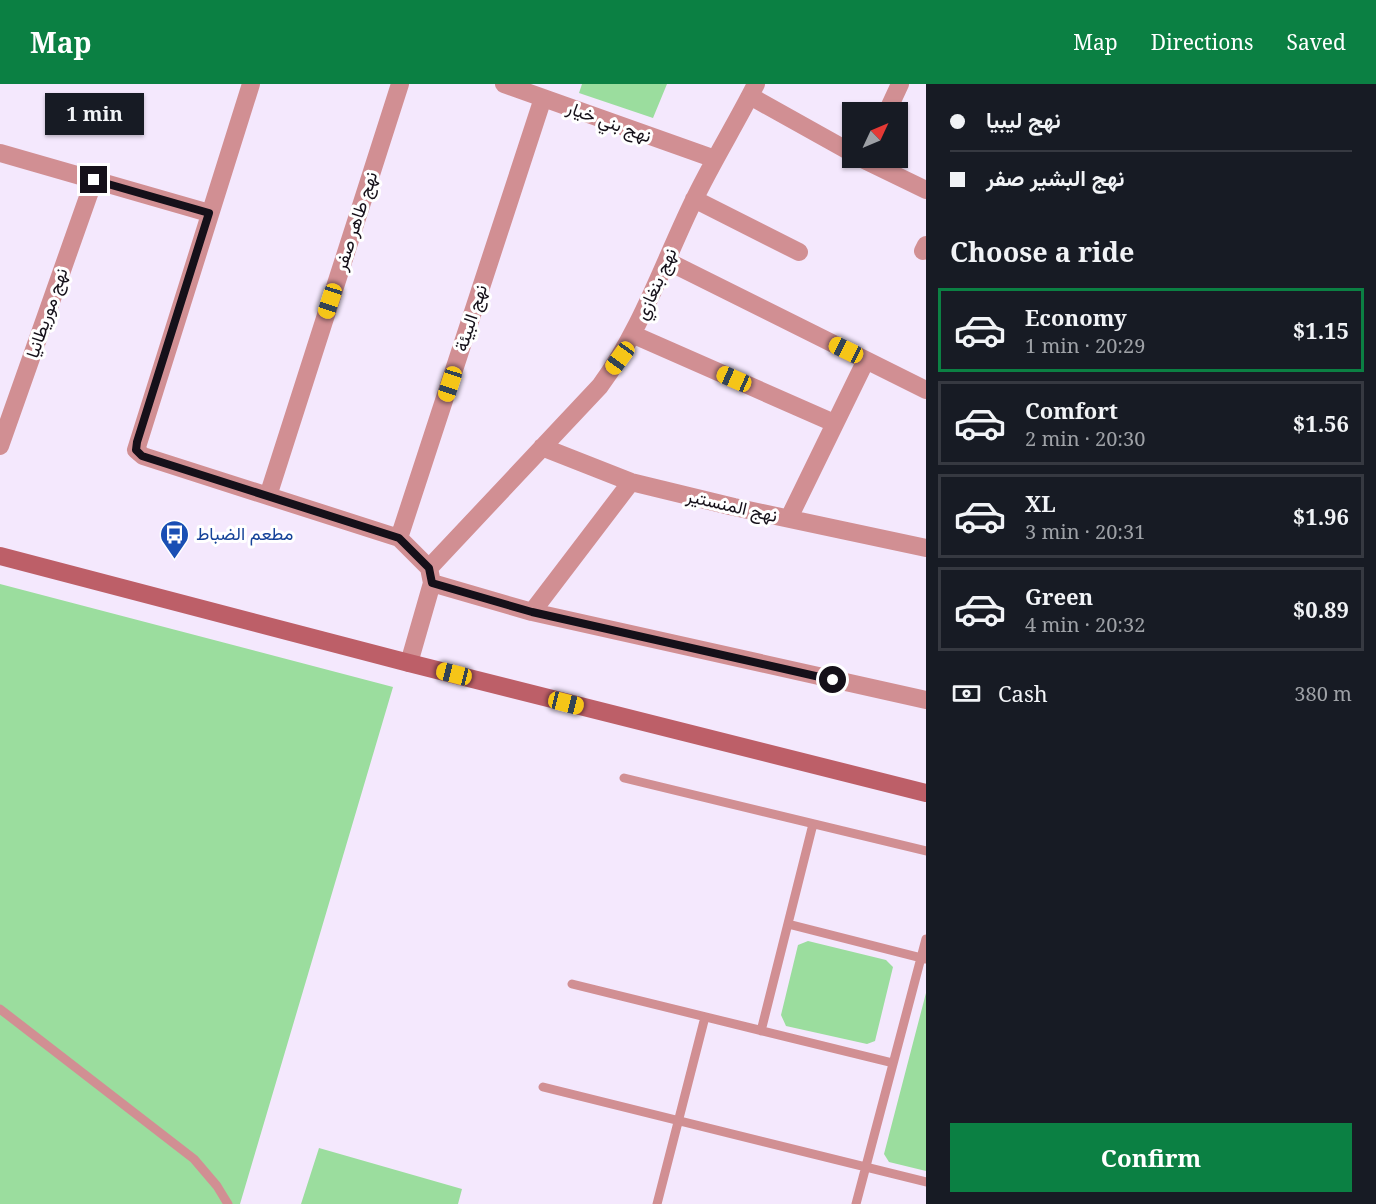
<!DOCTYPE html>
<html lang="en">
<head>
<meta charset="utf-8">
<style>
	:root { --surface:#171b24; --page:#242831; --text:#f1f3f6; --muted:#9ea1a6; --line:#363941; --accent:#0b8043 }
	body { margin:0; font-family:"Noto Serif",Vazirmatn,serif; background:var(--page); color:var(--text); height:100vh; display:flex; flex-direction:column; font-size:22px; white-space:nowrap }
	* { box-sizing:border-box; margin:0 }
	p { font-size:20px; color:var(--muted) }
	.icon { flex:none; width:33px; height:33px; fill:none; stroke:currentColor; stroke-width:2; stroke-linecap:round; stroke-linejoin:round }
	.map { position:relative; flex:1; overflow:hidden }
	.sheet { display:flex; flex-direction:column; background:var(--surface); width:450px }
	.sheet>* { flex:none }
	.guide { display:grid; align-content:center; height:132px; padding:0 24px; background:var(--surface) }
	.needle { width:39px; rotate:46deg }
	.tools { position:absolute; left:842px; top:18px; display:grid; gap:12px }
	.tools a { display:grid; place-items:center; width:66px; height:66px; border-radius:0px; background:var(--surface); box-shadow:0 2px 4px #0004; font-size:30px }
	.end { position:absolute; width:27px; height:27px; margin:-14px; border:8px solid #151019; background:#fff; box-shadow:0 0 0 3px #fff }
	.from { border-radius:50% }
	.bubble { position:absolute; height:42px; border-radius:0px; background:var(--surface); box-shadow:0 2px 4px #0004; font-size:20px; font-weight:700; line-height:42px; text-align:center }
	.car { position:absolute; width:18px; height:36px; margin:-18px -9px; border-radius:8px; box-shadow:0 0 4px 2px #0007; background:linear-gradient(#f5c518 24%,#345 0 40%,#f5c518 0 76%,#345 0 86%,#f5c518 0) }
	.guide b { display:flex; align-items:center; gap:21px; height:57px; font-size:22px }
	.guide b+b { border-top:2px solid var(--line) }
	.guide i { width:15px; height:15px; background:var(--text) }
	ul { padding:0; list-style:none }
	li { display:flex; align-items:center; gap:18px; height:84px; margin:0 12px 9px; padding:0 12px; border:3px solid var(--line); border-radius:0px }
	li div { flex:1 }
	li b { display:block; font-size:22px }
	li em { font-style:normal; font-weight:700 }
	li.selected { border-color:var(--accent) }
	li>.icon { width:54px; height:54px; stroke-width:1.5 }
	h2 { padding:0 24px; font-size:27px; line-height:72px }
	.pay { display:flex; align-items:center; gap:15px; height:66px; padding:0 24px; font-size:22px }
	.pay p { margin-inline-start:auto }
	.action { display:flex; gap:12px; margin-top:auto; padding:12px 24px }
	.action a { flex:1; height:69px; border-radius:0px; background:var(--accent); color:#fff; font-size:24px; font-weight:700; line-height:69px; text-align:center }
	header { display:flex; align-items:center; gap:36px; box-sizing:border-box; height:84px; padding:0 30px; background:var(--accent); color:#fff }
	header strong { font-size:28px }
	nav { display:flex; gap:33px; margin-inline-start:auto; font-size:21px }
	main { display:flex; flex:1; min-height:0 }
	.map>svg:first-child { display:block }
</style>
</head>
<body>
<header>
<strong>Map</strong>
<nav><a>Map</a><a>Directions</a><a>Saved</a></nav>
</header>
<main>
<div class="map">
<svg width="926" height="1120" viewBox="0 0 926 1120">
	<rect width="100%" height="100%" fill="#f4e8fd"/>
	<path fill="#9bdd9e" d="M582 0H667L653 34 579 9Z
		M0 500 393 603 240 1120H0Z
		M808 857 886 876 893 883 875 957 867 960 786 942 781 931 798 861Z
		M926 909V1087L889 1078 884 1070Z
		M319 1064 462 1105 458 1120H301Z"/>
	<g fill="none" stroke-linecap="round" stroke-linejoin="round">
		<path stroke="#d18f93" stroke-width="9" d="M624 694 926 767
			M788 840 925 875
			M572 900 893 979
			M0 925 194 1075 217 1102 228 1120
			M761 947 813 740
			M543 1003 926 1098
			M657 1120 705 933
			M856 1120 926 855"/>
		<path stroke="#d18f93" stroke-width="18" d="M251 0 136 366 143 372 399 454 429 484 432 499 409 579
			M504 0 715 75
			M750 12 852 69
			M887 28 900 0
			M0 69 209 129
			M860 74 926 106
			M694 115 799 168
			M923 167 926 161
			M667 177 926 306
			M634 251 834 339
			M0 362 94 96
			M542 363 631 398 734 423 926 464
			M268 412 400 0
			M789 434 866 276
			M399 454 543 14
			M429 484 600 302C641 246 663 180 693 118 712 78 736 40 756 0
			M432 499 532 528 926 616
			M532 528 631 398"/>
		<path stroke="#bd5f68" stroke-width="18" d="M0 472 409 579 926 709"/>
	</g>
	<g fill="none" stroke-linecap="round" stroke-linejoin="round">
		<path stroke="#151019" stroke-width="8" d="M94 96 209 129 137 358 136 366 142 372 399 454 429 484 432 499 532 528 833 596"/>
	</g>
	<defs>
		<symbol id="bus-pin" viewBox="-11 -11 22 30"><path d="M0 17L-7.5 6A9.5 9.5 0 1 1 7.5 6Z" fill="#1a4fb4" stroke="#fff"/><path d="M-5-6H5V4H4V6H2V4H-2V6H-4V4H-5ZM-3.5-4V0h7V-4ZM-3.5 1.2v1.5H-2V1.2ZM2 1.2v1.5H3.5V1.2Z" fill="#fff"/></symbol>
	</defs>
	<g fill-rule="evenodd">
		<use href="#bus-pin" x="158" y="434" width="33" height="45"/>
	</g>
	<g text-anchor="middle" stroke-width="6" stroke-linejoin="round" paint-order="stroke">
		<g font-size="18" fill="#151019" stroke="#fff">
			<text transform="translate(609 38) rotate(20)" y="6">نهج بني خيار</text>
			<text transform="translate(356 137) rotate(-72)" y="6">نهج طاهر صفر</text>
			<text transform="translate(656 200) rotate(-66)" y="6">نهج بنغازي</text>
			<text transform="translate(47 229) rotate(-71)" y="6">نهج موريطانيا</text>
			<text transform="translate(471 234) rotate(-72)" y="6">نهج البيئة</text>
			<text transform="translate(732 422) rotate(13)" y="6">نهج المنستير</text>
		</g>
		<g font-size="18" fill="#164399" stroke="#fff" text-anchor="start">
			<text x="196" y="456">مطعم الضباط</text>
		</g>
	</g>
</svg>
<div class="tools">
<a><svg class="needle" viewBox="-14 -14 28 28"><path d="M0-13l5 13h-10z" fill="#e53935"/><path d="M0 13l5-13h-10z" fill="#9ea1a6"/></svg></a>
</div>
<i class="end from" style="left:833px;top:596px"></i>
<i class="end" style="left:94px;top:96px"></i>
<div class="bubble" style="left:45px;top:9px;width:99px">1 min</div>
<i class="car" style="left:330px;top:217px;rotate:198deg"></i>
<i class="car" style="left:846px;top:266px;rotate:296deg"></i>
<i class="car" style="left:620px;top:274px;rotate:216deg"></i>
<i class="car" style="left:734px;top:295px;rotate:294deg"></i>
<i class="car" style="left:450px;top:300px;rotate:198deg"></i>
<i class="car" style="left:454px;top:590px;rotate:284deg"></i>
<i class="car" style="left:566px;top:619px;rotate:104deg"></i>
</div>
<section class="sheet">
<div class="guide">
<b><i class="from"></i>نهج ليبيا</b>
<b><i></i>نهج البشير صفر</b>
</div>
<h2>Choose a ride</h2>
<ul>
<li class="selected"><svg class="icon" aria-label="car" viewBox="0 0 24 24"><path d="M5 17H2v-5l4-1 3-4h7l3 4 3 1v5h-3M9 17h6M6 11h13"/><circle cx="7" cy="17" r="2"/><circle cx="17" cy="17" r="2"/></svg><div><b>Economy</b><p>1 min · 20:29</p></div><em>$1.15</em></li>
<li><svg class="icon" aria-label="car" viewBox="0 0 24 24"><path d="M5 17H2v-5l4-1 3-4h7l3 4 3 1v5h-3M9 17h6M6 11h13"/><circle cx="7" cy="17" r="2"/><circle cx="17" cy="17" r="2"/></svg><div><b>Comfort</b><p>2 min · 20:30</p></div><em>$1.56</em></li>
<li><svg class="icon" aria-label="car" viewBox="0 0 24 24"><path d="M5 17H2v-5l4-1 3-4h7l3 4 3 1v5h-3M9 17h6M6 11h13"/><circle cx="7" cy="17" r="2"/><circle cx="17" cy="17" r="2"/></svg><div><b>XL</b><p>3 min · 20:31</p></div><em>$1.96</em></li>
<li><svg class="icon" aria-label="car" viewBox="0 0 24 24"><path d="M5 17H2v-5l4-1 3-4h7l3 4 3 1v5h-3M9 17h6M6 11h13"/><circle cx="7" cy="17" r="2"/><circle cx="17" cy="17" r="2"/></svg><div><b>Green</b><p>4 min · 20:32</p></div><em>$0.89</em></li>
</ul>
<div class="pay"><svg class="icon" aria-label="cash" viewBox="0 0 24 24"><path d="M3 7h18v10H3z"/><circle cx="12" cy="12" r="2"/></svg>Cash<p>380 m</p></div>
<div class="action"><a>Confirm</a></div>
</section>
</main>
</body>
</html>
